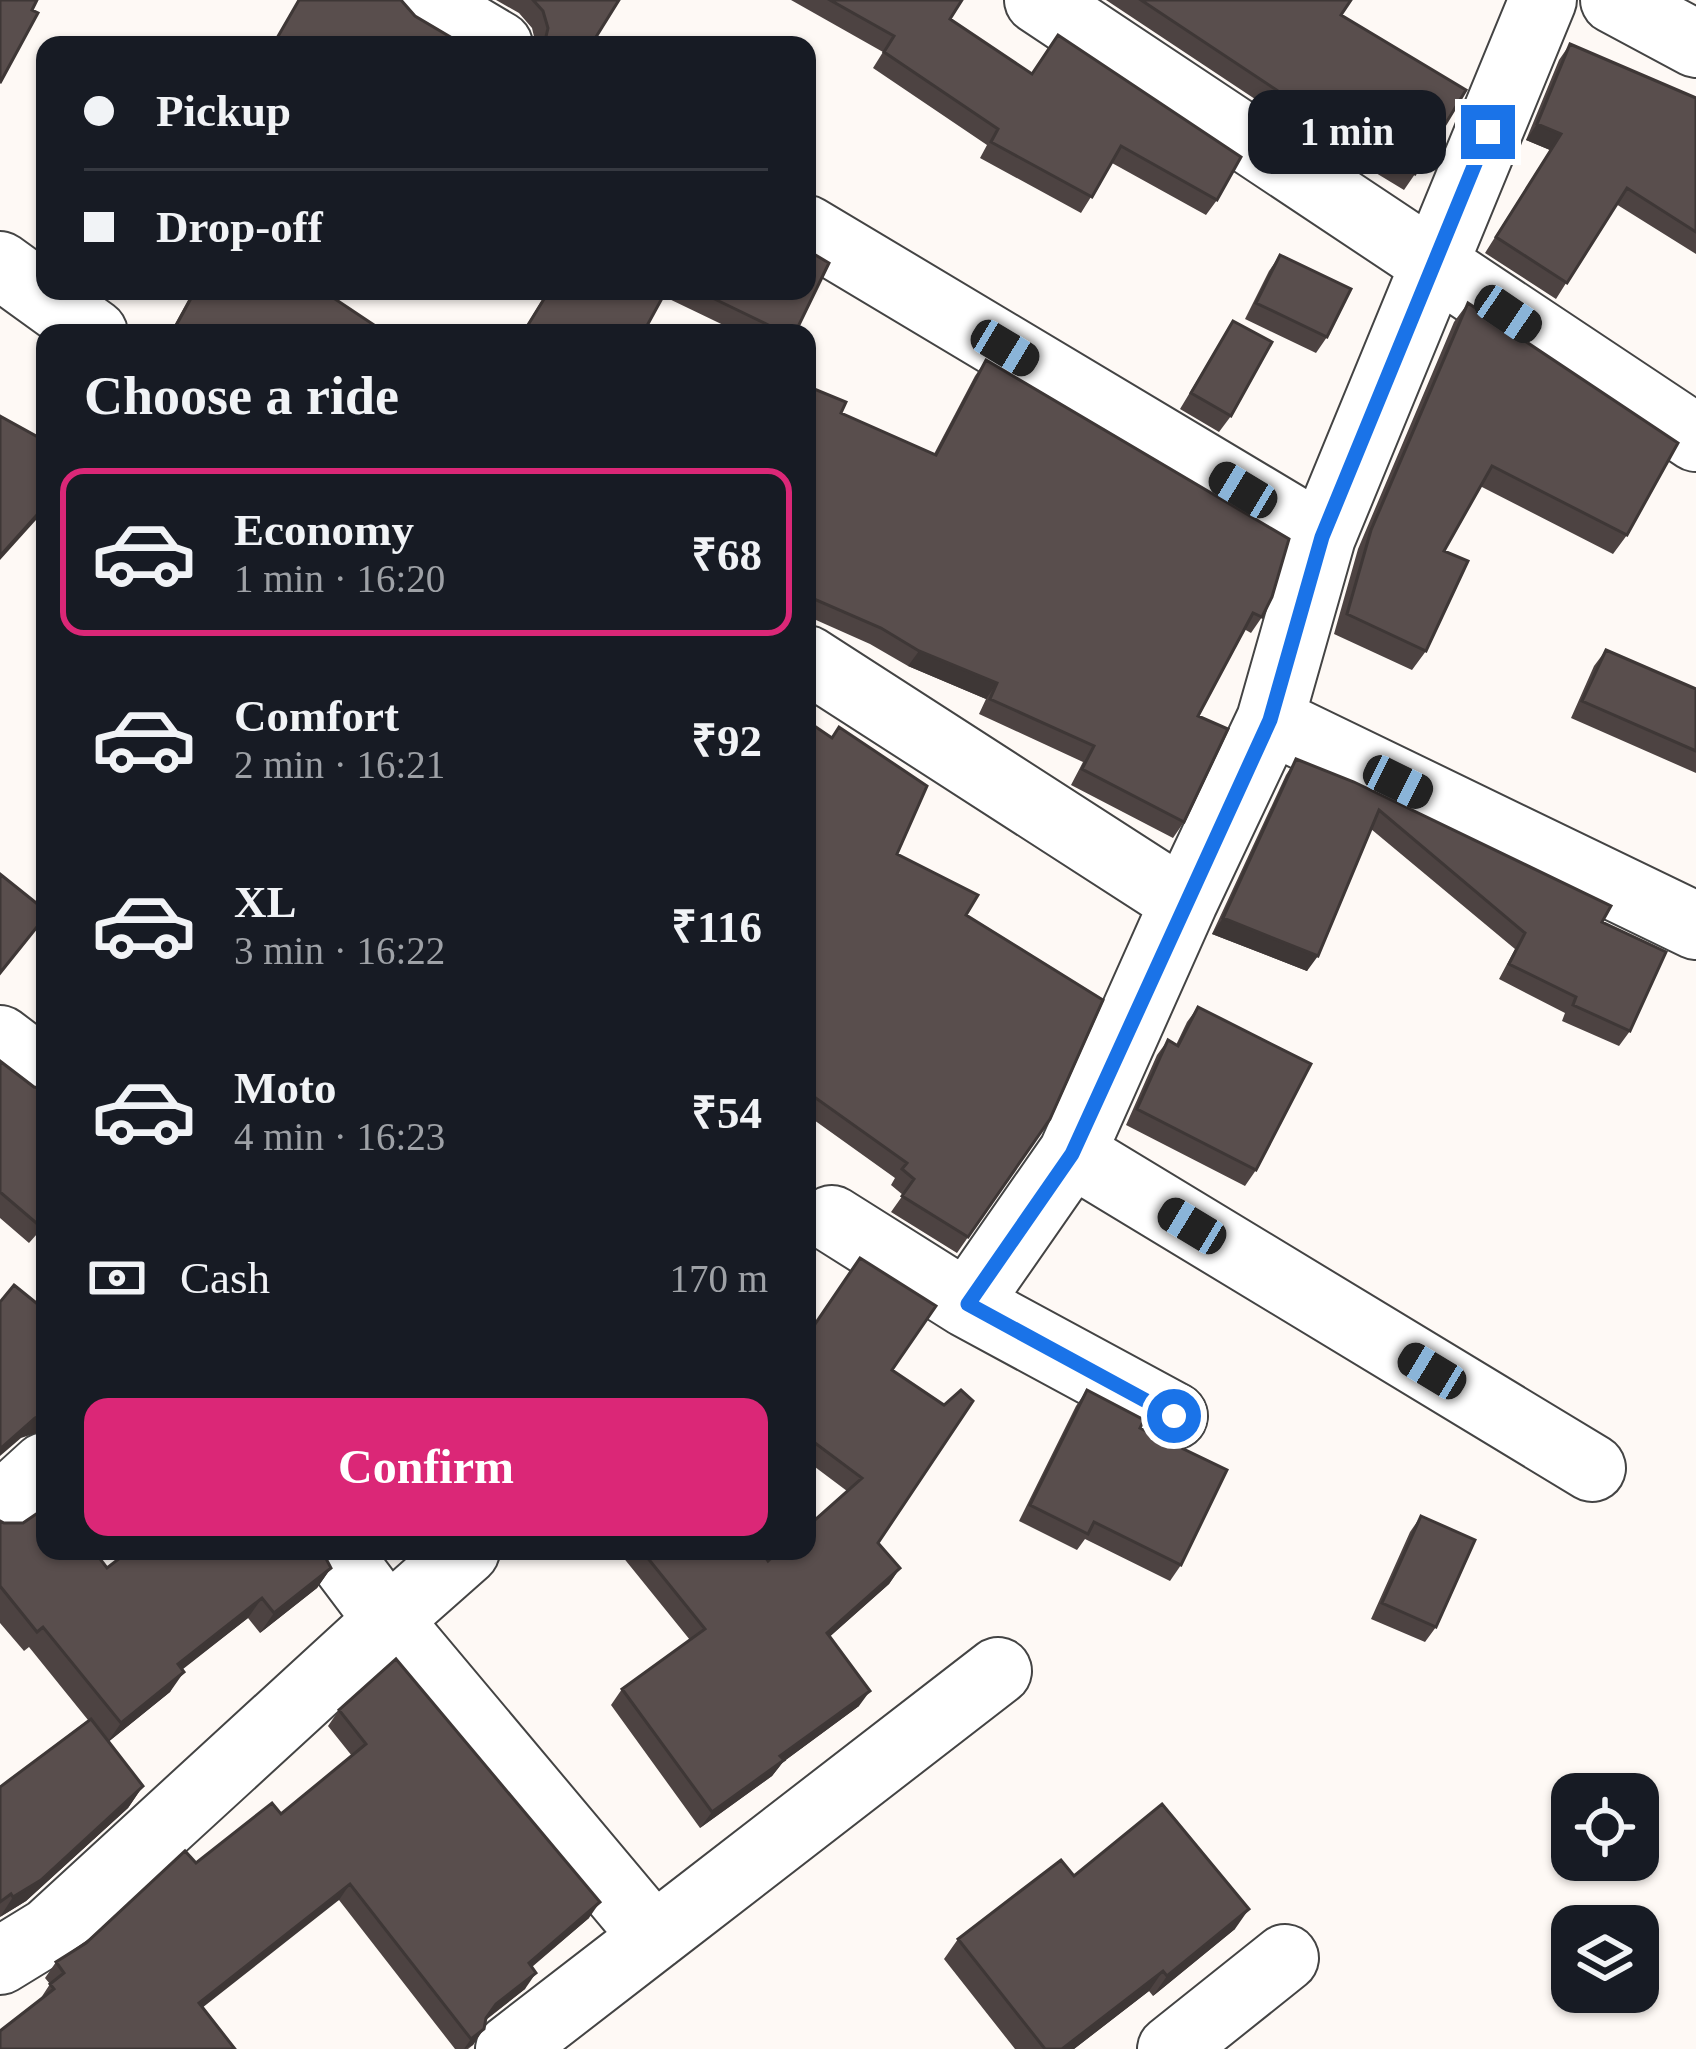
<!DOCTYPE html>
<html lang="en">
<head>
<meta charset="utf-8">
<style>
	:root { --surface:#171b24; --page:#20242c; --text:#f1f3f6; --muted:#9ea1a6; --line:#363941; --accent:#db2777 }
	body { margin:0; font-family:Georgia,serif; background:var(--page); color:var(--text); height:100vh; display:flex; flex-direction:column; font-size:45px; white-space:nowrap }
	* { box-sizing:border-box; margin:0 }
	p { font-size:39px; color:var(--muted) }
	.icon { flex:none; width:66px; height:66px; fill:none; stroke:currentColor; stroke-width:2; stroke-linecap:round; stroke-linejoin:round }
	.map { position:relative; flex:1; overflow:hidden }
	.sheet { position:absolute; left:36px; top:324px; width:780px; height:1236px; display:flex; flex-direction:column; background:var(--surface); border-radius:24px; box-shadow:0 3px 9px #0004 }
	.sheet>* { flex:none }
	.banner { position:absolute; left:36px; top:36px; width:780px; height:264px; border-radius:24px; box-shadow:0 3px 9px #0004; display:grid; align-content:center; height:264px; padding:0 48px; background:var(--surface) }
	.controls { position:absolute; left:1551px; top:1773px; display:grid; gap:24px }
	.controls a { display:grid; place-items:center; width:108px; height:108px; border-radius:24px; background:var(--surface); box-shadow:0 3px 9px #0004; font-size:60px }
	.end { position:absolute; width:54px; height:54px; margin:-27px; border:15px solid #1a73e8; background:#fff; box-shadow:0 0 0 6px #fff }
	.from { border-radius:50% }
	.bubble { position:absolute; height:84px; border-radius:24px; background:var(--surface); box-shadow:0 3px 9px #0004; font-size:39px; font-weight:700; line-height:84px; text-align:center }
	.car { position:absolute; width:36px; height:72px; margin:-36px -18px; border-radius:15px; box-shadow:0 0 9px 3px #0007; background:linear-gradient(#222 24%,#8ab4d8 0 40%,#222 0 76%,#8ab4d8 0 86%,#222 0) }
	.banner b { display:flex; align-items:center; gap:42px; height:114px; font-size:45px }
	.banner b+b { border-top:3px solid var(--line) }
	.banner i { width:30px; height:30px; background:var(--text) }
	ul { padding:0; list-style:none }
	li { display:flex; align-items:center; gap:36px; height:168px; margin:0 24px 18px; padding:0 24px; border:6px solid transparent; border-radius:24px }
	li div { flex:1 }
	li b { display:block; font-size:45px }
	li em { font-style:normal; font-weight:700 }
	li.on { border-color:var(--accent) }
	li>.icon { width:108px; height:108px; stroke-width:1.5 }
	h2 { padding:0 48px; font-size:54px; line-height:144px }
	.pay { display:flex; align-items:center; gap:30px; height:132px; padding:0 48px; font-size:45px }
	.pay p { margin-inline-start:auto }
	.primary-button { display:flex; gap:24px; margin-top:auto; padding:24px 48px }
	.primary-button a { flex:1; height:138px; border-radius:24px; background:var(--accent); color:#fff; font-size:48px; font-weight:700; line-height:138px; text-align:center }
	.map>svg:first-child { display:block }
</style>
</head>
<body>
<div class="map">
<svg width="1696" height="2049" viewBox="0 0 1696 2049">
	<rect width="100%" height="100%" fill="#fef9f5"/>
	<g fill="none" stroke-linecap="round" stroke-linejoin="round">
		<defs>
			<path id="minor" d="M423 0 499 45
				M1038 0 1696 438
				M1614 0 1696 44
				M807 229 1322 537 1270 720 1696 926
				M0 265 94 333
				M1322 537 1543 0
				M807 659 1184 902 1270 720
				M0 1039 45 1073
				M1072 1153 1592 1468
				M832 1219 967 1304 1174 1416
				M967 1304 1072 1153 1184 902
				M0 1507 45 1466
				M466 1551 388 1620 654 1937 509 2049
				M654 1937 998 1671
				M0 1961 49 1931 388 1620 336 1551
				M1171 2049 1285 1958"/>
		</defs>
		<use href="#minor" stroke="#444" stroke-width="70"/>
		<use href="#minor" stroke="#fff" stroke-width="66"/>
	</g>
	<path fill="#4d4342" d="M496 0H619L591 45H536L532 28 519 13Z
		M791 0H962L950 19 1217 200 1206 215 1112 163 1081 213 980 158 987 145 873 68 883 52Z
		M1106 0H1351L1341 15 1415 174 1404 190 1267 107Z
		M1570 44 1696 98V254L1616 204 1556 299 1485 253 1550 150 1526 140 1559 60Z
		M1280 255 1327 337 1316 353 1245 319 1269 271Z
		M193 291H323L378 333H170Z
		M538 291H807L795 333H740L663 296 643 333H522L545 295Z
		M1468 303 1627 535 1613 554 1480 486 1444 551 1426 651 1412 670 1334 634 1358 549 1454 322Z
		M1233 321 1231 416 1219 432 1180 409Z
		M986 360 1262 617 1251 633 1244 629 1198 716 1184 822 1173 838 1071 785 1083 762 979 714 986 699 908 666 870 644 807 616V386L841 413 934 454 975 376Z
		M1606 650 1696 689V773L1571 718 1594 666Z
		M807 721 897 854 966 915 1050 1119 957 1253 891 1212 903 1195 891 1185 895 1178 807 1115Z
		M1296 759 1602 922 1630 1031 1619 1046 1562 1021 1565 1013 1499 979 1515 949 1371 829 1307 971 1212 934 1286 775Z
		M1198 1007 1256 1170 1245 1186 1126 1125 1157 1055 1168 1040 1176 1045 1187 1022Z
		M0 1061 34 1087 45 1089V1225L29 1243 0 1218Z
		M807 1318 892 1370 878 1543 900 1568 889 1584 830 1636 859 1706 783 1762 772 1776 700 1828 611 1705 622 1689 690 1640 618 1551H761L768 1561 847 1491 807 1461Z
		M1087 1390 1140 1428 1181 1565 1170 1581 1085 1539 1077 1550 1019 1521 1076 1406Z
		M1421 1516 1436 1627 1425 1642 1371 1619 1410 1532Z
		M0 1521 107 1568H331L317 1588 260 1633 248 1618 182 1669 170 1692 108 1742 143 1786 128 1808 26 1901 0 1917V1787L88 1720 29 1647 24 1651 0 1623Z
		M339 1710 589 1918 532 1967 525 1989 486 2020 473 2045 468 2049H455L339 1900 39 2001 50 1984 45 1978 56 1962 196 1863 281 1814 352 1756 328 1726Z
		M1074 1876 1235 1929 1153 1996 1149 1991 1074 2049H1015L944 1959 958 1939Z"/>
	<path fill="#3e3736" d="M1537 124 1561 134 1550 150 1526 140Z
		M45 506V510L0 560V556Z
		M919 651 997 683 986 699 908 666Z
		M1223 918 1318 956 1307 971 1212 934Z
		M45 1414V1430L21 1438 0 1456V1449L35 1418Z
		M331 1568 317 1588 260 1633 274 1613Z
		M900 1568 889 1584 816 1649 827 1633Z
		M262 1598 248 1618 164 1684 178 1664Z
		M184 1672 170 1692 107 1743 121 1723Z
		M870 1691 859 1706 783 1762 772 1776 700 1828 712 1812 780 1756Z
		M143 1786 128 1808 26 1901 0 1917 13 1897Z
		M350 1884 339 1900 188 2019 199 2003Z
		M600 1902 589 1918 517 1979 529 1963Z
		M1249 1909 1235 1929 1153 1996 1167 1976Z
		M1163 1971 1149 1991 1074 2049H1062Z
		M536 1973 525 1989 485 2020 496 2004Z
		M484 2029 473 2045 464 2049 471 2039Z"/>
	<path fill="#594e4d" stroke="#3e3736" stroke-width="3" d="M0 0H37L32 10 38 13 0 83Z
		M299 0H401L415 16 464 45H273Z
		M533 0H619L591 45H544L548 28 543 11Z
		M830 0H962L950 19 1032 74 1058 35 1241 157 1217 200 1121 146 1092 197 991 142 998 129 884 52 894 36Z
		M1141 0H1351L1341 15 1466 90 1415 174 1278 91Z
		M1570 44 1696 98V232L1627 188 1567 283 1496 237 1561 134 1537 124Z
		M807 250 829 263 795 333H785L698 291H807Z
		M1280 255 1351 289 1327 337 1256 303Z
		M195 291H323L380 329 378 333H172Z
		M549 291H666L643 333H523Z
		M1468 303 1678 443 1627 535 1492 466 1444 551 1468 561 1426 651 1347 614 1371 530Z
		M1233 321 1272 342 1231 416 1191 393Z
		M986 360 1289 539 1272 597 1262 617 1253 613 1198 716 1228 729 1184 822 1082 769 1094 746 990 699 997 683 919 651 881 628 807 596V386L846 402 841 413 936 455Z
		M0 416 45 441V506L0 556Z
		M1606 650 1696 689V751L1582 701Z
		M807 721 832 738 839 727 927 786 897 854 978 895 966 915 1103 1000 1050 1119 968 1237 902 1196 914 1179 902 1169 907 1163 813 1096 807 1104Z
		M1296 759 1354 782 1611 906 1602 922 1666 952 1630 1031 1573 1005 1576 997 1509 964 1525 933 1379 810 1318 956 1223 918Z
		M0 874 45 910V917L0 973Z
		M1198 1007 1311 1064 1256 1170 1137 1109 1168 1040 1178 1046Z
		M0 1061 34 1087 45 1089V1222L41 1227 0 1192Z
		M860 1258 936 1306 892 1370 944 1405 961 1390 973 1401 878 1543 900 1568 827 1633 870 1691 780 1756 784 1760 712 1812 622 1689 705 1629 642 1551H761L768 1561 779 1551H807V1527L862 1478 807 1437V1318L815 1324Z
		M14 1285 45 1310V1414L35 1418 0 1449V1302Z
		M1087 1390 1144 1420 1140 1428 1227 1470 1181 1565 1094 1522 1088 1534 1030 1505Z
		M45 1508V1551H94L107 1568 129 1551H322L331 1568 274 1613 262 1598 178 1664 184 1672 121 1723 43 1627 37 1632 0 1586V1521L4 1523H23Z
		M1421 1516 1475 1540 1436 1627 1382 1603Z
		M396 1659 600 1902 529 1963 536 1973 496 2004 486 2018 484 2029 471 2039 350 1884 199 2003 235 2049H0V2031L54 1989 50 1984 64 1973 56 1962 86 1943 185 1851 196 1863 272 1803 281 1814 366 1744 339 1710Z
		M91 1719 143 1786 41 1880 13 1897 11 1894 0 1902V1787Z
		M1162 1804 1249 1909 1167 1976 1163 1971 1062 2049H1045L958 1939 1061 1860 1074 1876Z"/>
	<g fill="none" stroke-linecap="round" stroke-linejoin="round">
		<path stroke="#1a73e8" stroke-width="15" d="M1174 1416 968 1304 1072 1154 1270 720 1322 537 1488 132"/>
	</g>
</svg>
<div class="controls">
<a><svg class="icon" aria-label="locate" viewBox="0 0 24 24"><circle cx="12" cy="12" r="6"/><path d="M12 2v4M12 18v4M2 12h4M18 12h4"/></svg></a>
<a><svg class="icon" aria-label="layers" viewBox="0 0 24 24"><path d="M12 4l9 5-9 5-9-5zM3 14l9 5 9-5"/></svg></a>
</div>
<i class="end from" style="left:1174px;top:1416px"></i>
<i class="end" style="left:1488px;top:132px"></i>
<div class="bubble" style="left:1248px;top:90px;width:198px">1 min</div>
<i class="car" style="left:1508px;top:314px;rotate:124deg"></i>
<i class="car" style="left:1005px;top:348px;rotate:121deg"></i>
<i class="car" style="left:1243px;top:490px;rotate:301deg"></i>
<i class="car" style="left:1398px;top:782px;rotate:116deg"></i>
<i class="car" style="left:1192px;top:1226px;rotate:301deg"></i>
<i class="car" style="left:1432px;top:1371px;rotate:301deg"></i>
<div class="banner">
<b><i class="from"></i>Pickup</b>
<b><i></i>Drop-off</b>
</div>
<section class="sheet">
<h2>Choose a ride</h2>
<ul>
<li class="on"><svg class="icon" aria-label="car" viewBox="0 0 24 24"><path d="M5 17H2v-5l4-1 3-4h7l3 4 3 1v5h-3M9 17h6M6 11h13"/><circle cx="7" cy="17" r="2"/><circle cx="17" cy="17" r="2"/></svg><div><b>Economy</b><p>1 min · 16:20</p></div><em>₹68</em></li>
<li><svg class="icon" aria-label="car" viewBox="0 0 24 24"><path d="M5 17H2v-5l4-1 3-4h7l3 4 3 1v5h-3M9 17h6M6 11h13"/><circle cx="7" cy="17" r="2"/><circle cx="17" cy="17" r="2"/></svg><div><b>Comfort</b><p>2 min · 16:21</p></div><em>₹92</em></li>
<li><svg class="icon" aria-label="car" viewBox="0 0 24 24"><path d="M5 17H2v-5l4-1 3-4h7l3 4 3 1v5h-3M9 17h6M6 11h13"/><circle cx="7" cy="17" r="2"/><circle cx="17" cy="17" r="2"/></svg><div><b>XL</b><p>3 min · 16:22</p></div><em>₹116</em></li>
<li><svg class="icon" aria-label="car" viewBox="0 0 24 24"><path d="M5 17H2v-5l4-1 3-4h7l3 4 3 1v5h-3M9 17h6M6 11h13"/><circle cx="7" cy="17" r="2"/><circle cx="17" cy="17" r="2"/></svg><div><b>Moto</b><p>4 min · 16:23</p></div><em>₹54</em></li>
</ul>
<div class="pay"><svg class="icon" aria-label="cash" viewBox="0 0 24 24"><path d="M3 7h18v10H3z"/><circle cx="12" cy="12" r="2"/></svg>Cash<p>170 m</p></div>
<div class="primary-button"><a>Confirm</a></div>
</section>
</div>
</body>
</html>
